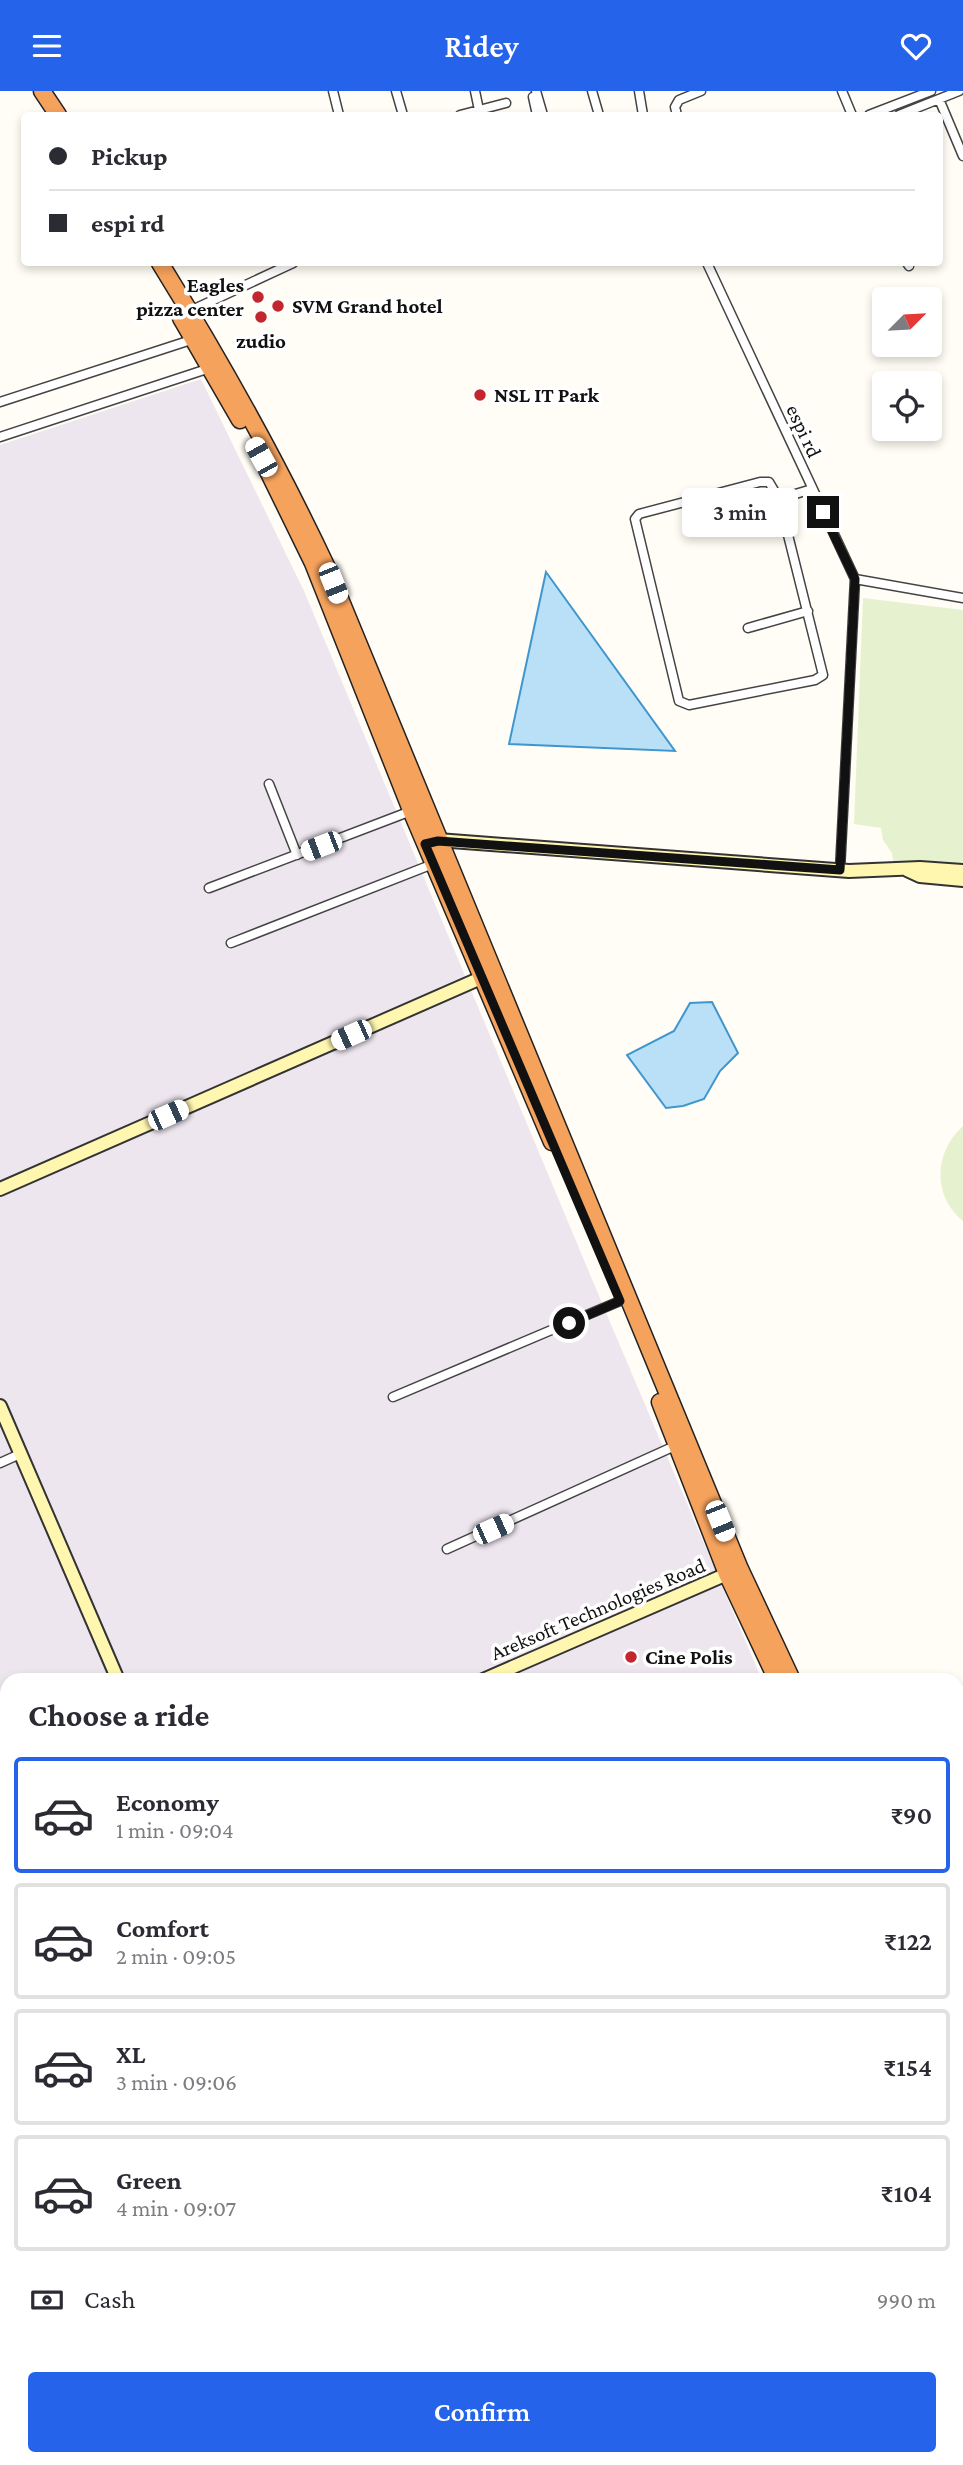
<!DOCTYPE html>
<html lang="en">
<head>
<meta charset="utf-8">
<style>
	:root { --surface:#fff; --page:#f2f2f3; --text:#2b2b33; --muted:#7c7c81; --line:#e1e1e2; --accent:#2563eb }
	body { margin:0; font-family:"Crimson Pro",serif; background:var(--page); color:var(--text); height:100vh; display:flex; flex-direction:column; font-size:26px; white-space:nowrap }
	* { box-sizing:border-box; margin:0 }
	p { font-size:23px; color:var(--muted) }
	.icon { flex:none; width:38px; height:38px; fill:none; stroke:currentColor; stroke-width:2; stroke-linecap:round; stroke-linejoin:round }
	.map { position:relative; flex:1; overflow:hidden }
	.side { position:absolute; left:0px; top:1582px; width:964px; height:793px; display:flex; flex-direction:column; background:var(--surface); border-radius:21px 21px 0 0; box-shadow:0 4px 10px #0003 }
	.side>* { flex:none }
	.top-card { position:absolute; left:21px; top:21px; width:922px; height:154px; border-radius:7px; box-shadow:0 4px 10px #0003; display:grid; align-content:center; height:154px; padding:0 28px; background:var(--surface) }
	.needle { width:46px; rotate:66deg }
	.controls { position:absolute; left:872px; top:196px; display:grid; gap:14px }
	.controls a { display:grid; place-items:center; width:70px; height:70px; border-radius:7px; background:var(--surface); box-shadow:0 4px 10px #0003; font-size:35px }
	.end { position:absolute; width:32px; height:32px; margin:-16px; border:9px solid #111; background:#fff; box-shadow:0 0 0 4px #fff }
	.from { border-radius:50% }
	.bubble { position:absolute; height:49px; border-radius:7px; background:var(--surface); box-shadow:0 4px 10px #0003; font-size:23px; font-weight:600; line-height:49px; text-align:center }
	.car { position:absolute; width:21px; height:42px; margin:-21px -10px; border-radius:9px; box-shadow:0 0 5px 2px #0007; background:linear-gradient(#fff 24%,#345 0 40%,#fff 0 76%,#345 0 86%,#fff 0) }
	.top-card b { display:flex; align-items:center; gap:24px; height:66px; font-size:26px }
	.top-card b+b { border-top:2px solid var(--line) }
	.top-card i { width:18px; height:18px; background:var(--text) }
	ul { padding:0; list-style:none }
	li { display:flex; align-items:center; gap:21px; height:116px; margin:0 14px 10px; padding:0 14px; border:4px solid var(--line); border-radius:7px }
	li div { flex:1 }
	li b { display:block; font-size:26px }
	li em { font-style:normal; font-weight:600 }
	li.selected { border-color:var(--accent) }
	li>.icon { width:63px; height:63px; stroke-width:1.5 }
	h2 { padding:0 28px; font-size:32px; line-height:84px }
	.pay { display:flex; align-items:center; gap:18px; height:77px; padding:0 28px; font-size:26px }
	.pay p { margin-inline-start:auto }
	.cta { display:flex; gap:14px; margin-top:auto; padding:14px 28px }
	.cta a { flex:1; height:80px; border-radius:7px; background:var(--accent); color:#fff; font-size:28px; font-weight:600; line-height:80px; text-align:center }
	header { display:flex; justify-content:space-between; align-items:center; height:91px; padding:0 28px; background:var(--accent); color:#fff; font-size:32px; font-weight:600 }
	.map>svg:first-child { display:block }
</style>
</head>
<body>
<header><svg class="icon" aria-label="menu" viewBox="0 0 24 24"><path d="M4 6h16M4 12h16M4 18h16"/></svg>Ridey<svg class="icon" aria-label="heart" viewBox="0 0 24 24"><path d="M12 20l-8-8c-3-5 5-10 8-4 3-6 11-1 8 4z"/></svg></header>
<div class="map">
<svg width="963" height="2374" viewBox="0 0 963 2374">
	<rect width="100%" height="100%" fill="#fffdf5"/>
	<path fill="#eee6ef" d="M201 288 304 500 607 1224 762 1589H7V1920L0 1921V354Z"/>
	<path fill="#e6f2cf" d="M863 507 963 519V780L894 776 892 762 883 749 881 737 854 733Z
		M963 1035V1130C932 1105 934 1061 963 1035Z"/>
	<path fill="#b9e0f7" stroke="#3f96cf" stroke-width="2" d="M546 481 675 660 509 653Z
		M712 911 738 962 720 980 704 1008 683 1015 666 1017 627 964 674 940 690 912Z"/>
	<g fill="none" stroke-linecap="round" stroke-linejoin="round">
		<defs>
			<path id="street" d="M333 0 339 24
				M396 0 403 24
				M475 0 479 19
				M536 0 543 24
				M592 0 599 24
				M639 0 643 24
				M842 0 852 24
				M533 6 537 24
				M939 8 963 65
				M460 24 506 12
				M677 24 675 16 679 9 701 0
				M869 24 931 0
				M899 24 959 0
				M707 172 855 488 840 779
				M907 172 909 175
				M190 220 293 172
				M0 311 194 248
				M0 346 210 277
				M779 408 823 584 815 589 689 614 679 610 635 428 639 423 760 391H769L779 408 812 398
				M855 488 963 507
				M748 537 808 520
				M269 693 297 764
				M209 797 411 720
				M231 852 433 773
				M393 1306 620 1210
				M0 1372 20 1363
				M447 1458 677 1354
				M0 1806 7 1803
				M957 1963 963 1960
				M0 2163 7 2164
				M2 2176 7 2193
				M0 2248 7 2246
				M153 2368 155 2374
				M810 2368V2374"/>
			<path id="secondary" d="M438 749 849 780 920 777 963 780
				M907 779 920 785 963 789
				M0 1098 490 883
				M0 1315 118 1589
				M483 1589 727 1483
				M957 2300 963 2298
				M746 2368H753"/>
			<path id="highway" d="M42 0 58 24
				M160 172C222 272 279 374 329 481L740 1478 792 1589
				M181 227 240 329
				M266 376 313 472 413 724 552 1051
				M660 1311 727 1483 777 1589
				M957 1892 963 1901
				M957 1932 963 1943
				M957 2252 963 2249
				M957 2284 963 2282
				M549 2374 589 2368
				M690 2374 717 2368"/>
		</defs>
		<use href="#street" stroke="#444" stroke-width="11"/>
		<use href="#secondary" stroke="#333" stroke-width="16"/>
		<use href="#highway" stroke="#222" stroke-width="19"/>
		<use href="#street" stroke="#fff" stroke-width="8"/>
		<use href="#secondary" stroke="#fff6b0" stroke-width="12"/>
		<use href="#highway" stroke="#f5a25d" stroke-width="16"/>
		<defs>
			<path id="rail" d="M957 2267 963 2265
				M602 2374 637 2368
				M647 2374 678 2368"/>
		</defs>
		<use href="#rail" stroke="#c4262e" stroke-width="5"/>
		<use href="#rail" stroke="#fff" stroke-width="2.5" stroke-dasharray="8" stroke-linecap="butt"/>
	</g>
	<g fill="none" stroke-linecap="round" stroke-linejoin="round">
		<path stroke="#111" stroke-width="9" d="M569 1232 620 1210 425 753 438 750 840 779 855 488 823 421"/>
	</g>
	<g fill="#c4262e" stroke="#fff" stroke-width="2.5">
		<circle cx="258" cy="206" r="7"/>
		<circle cx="278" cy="215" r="7"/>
		<circle cx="261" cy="226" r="7"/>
		<circle cx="480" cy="304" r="7"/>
		<circle cx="631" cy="1566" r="7"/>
	</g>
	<g text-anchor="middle" stroke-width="7" stroke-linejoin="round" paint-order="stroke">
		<g font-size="21" font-weight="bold" fill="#111" stroke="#fff" text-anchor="start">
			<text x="244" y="201" text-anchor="end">Eagles<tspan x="244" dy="24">pizza center</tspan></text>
			<text x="292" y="222">SVM Grand hotel</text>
			<text x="261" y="257" text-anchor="middle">zudio</text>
			<text x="494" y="311">NSL IT Park</text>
			<text x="645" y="1573">Cine Polis</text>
		</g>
		<g font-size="21" fill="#111" stroke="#fff">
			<text transform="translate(804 340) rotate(65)" y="7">espi rd</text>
			<text transform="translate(598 1518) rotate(-23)" y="7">Areksoft Technologies Road</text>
		</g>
	</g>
</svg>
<div class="controls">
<a><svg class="needle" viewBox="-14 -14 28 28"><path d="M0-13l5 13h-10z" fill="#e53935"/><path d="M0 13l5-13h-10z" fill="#7c7c81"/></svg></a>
<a><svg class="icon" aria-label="locate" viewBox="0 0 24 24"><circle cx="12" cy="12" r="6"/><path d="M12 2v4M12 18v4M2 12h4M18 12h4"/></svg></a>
</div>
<i class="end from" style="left:569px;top:1232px"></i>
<i class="end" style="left:823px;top:421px"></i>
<div class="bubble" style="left:682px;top:397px;width:116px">3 min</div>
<i class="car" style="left:261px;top:366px;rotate:331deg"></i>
<i class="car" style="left:333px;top:492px;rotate:158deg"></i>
<i class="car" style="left:321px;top:755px;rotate:249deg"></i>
<i class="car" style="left:351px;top:944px;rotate:246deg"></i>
<i class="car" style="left:168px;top:1024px;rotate:66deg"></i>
<i class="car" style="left:720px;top:1430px;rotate:158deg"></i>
<i class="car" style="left:493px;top:1438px;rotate:66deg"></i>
<div class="top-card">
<b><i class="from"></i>Pickup</b>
<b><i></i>espi rd</b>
</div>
<section class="side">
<h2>Choose a ride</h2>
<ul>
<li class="selected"><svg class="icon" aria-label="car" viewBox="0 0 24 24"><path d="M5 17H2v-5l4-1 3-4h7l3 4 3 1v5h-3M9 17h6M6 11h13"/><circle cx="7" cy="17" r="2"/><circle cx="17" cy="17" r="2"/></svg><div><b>Economy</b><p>1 min · 09:04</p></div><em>₹90</em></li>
<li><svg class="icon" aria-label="car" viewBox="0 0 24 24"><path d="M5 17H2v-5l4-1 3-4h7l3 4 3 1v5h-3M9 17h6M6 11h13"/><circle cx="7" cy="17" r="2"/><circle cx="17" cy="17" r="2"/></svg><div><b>Comfort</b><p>2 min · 09:05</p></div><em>₹122</em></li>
<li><svg class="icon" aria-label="car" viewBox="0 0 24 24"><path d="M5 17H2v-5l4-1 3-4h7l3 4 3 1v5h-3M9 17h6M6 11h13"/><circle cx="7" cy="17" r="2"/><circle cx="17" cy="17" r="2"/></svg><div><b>XL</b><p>3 min · 09:06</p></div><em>₹154</em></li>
<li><svg class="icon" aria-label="car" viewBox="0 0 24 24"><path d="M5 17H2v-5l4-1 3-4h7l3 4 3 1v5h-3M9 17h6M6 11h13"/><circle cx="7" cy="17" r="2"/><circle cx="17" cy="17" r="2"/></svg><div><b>Green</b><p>4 min · 09:07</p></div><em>₹104</em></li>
</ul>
<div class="pay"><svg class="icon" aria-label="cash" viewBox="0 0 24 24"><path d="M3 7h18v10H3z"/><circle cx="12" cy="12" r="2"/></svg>Cash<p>990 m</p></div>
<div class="cta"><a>Confirm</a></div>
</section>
</div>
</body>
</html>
